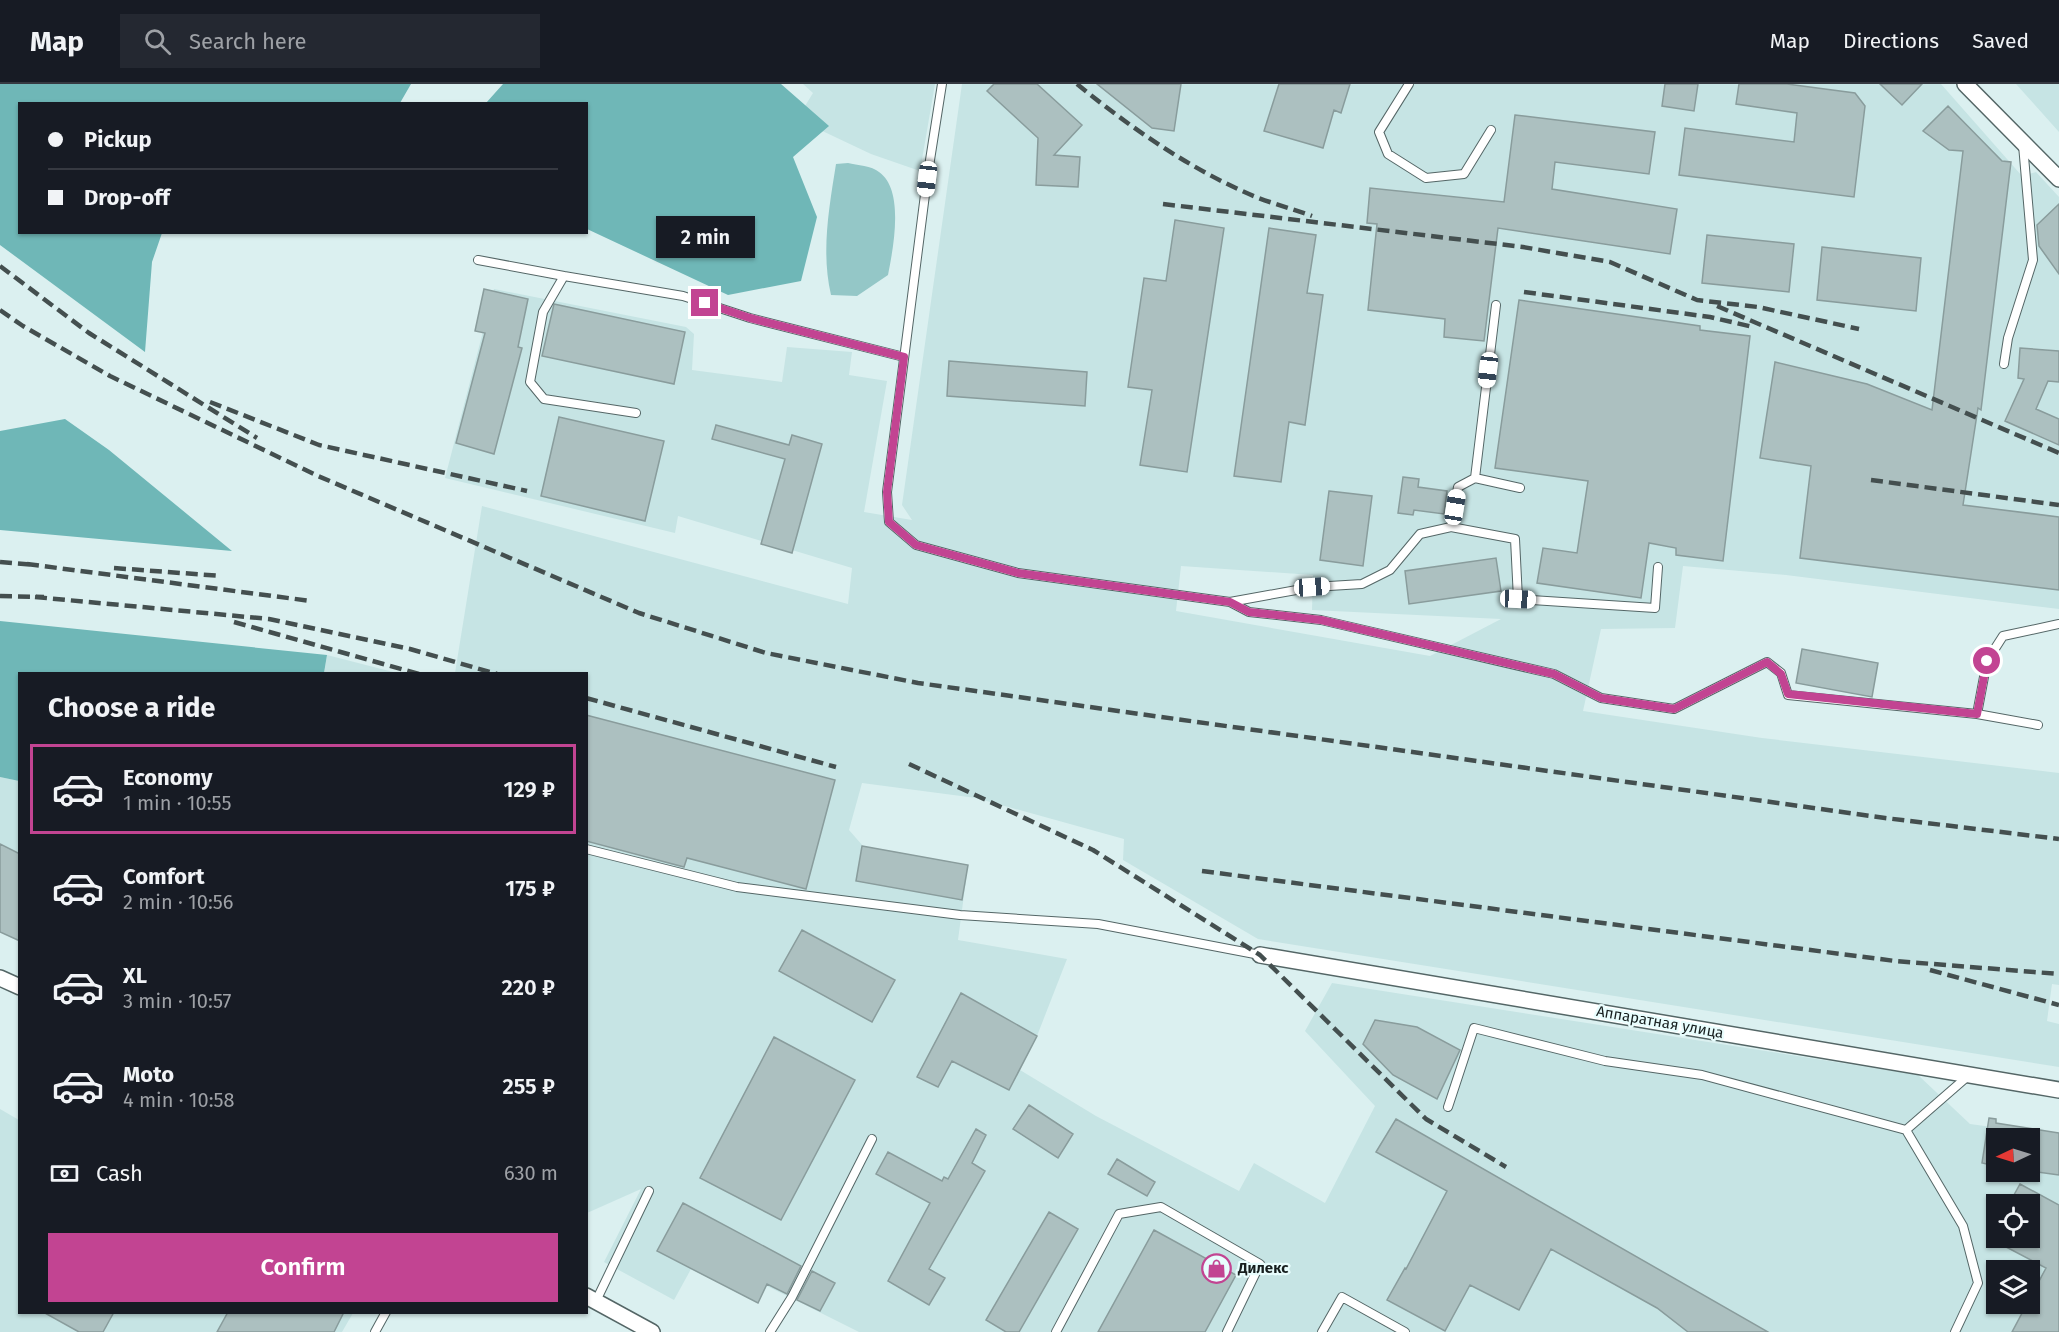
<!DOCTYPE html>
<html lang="en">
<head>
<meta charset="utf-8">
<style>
	:root { --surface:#171b24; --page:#242831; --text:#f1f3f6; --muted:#9ea1a6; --line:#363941; --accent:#c24492 }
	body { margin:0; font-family:"Fira Sans",sans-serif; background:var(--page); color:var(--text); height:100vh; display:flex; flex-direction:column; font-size:22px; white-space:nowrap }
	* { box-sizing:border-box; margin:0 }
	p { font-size:20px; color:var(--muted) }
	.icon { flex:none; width:33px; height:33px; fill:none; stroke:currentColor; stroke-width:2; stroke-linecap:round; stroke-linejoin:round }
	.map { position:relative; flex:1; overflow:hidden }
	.side { position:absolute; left:18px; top:588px; width:570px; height:642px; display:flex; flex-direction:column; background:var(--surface); border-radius:0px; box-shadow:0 2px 4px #0004 }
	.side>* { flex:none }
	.top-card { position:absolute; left:18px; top:18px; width:570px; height:132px; border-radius:0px; box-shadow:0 2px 4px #0004; display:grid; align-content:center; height:132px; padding:0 30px; background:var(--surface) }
	.needle { width:39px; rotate:266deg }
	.tools { position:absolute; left:1986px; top:1044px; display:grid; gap:12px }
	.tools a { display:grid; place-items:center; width:54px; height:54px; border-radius:0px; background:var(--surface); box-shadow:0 2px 4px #0004; font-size:30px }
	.end { position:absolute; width:27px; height:27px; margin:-14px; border:8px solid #c24492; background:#fff; box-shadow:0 0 0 3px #fff }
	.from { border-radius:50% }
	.bubble { position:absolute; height:42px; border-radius:0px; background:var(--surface); box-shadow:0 2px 4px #0004; font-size:20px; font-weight:600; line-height:42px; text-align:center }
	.car { position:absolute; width:18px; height:36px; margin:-18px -9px; border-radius:8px; box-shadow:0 0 4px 2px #0007; background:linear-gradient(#fff 24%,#345 0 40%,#fff 0 76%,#345 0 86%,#fff 0) }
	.top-card b { display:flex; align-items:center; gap:21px; height:57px; font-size:22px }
	.top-card b+b { border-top:2px solid var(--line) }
	.top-card i { width:15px; height:15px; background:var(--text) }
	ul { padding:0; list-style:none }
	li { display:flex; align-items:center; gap:18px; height:90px; margin:0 12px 9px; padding:0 18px; border:3px solid transparent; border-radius:0px }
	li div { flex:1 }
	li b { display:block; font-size:22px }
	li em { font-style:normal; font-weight:600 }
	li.current { border-color:var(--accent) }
	li>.icon { width:54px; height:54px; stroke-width:1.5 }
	h2 { padding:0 30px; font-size:27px; line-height:72px }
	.pay { display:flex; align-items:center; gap:15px; height:66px; padding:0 30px; font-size:22px }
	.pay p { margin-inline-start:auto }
	.action { display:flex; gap:12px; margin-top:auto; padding:12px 30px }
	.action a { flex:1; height:69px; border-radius:0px; background:var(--accent); color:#fff; font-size:24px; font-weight:600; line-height:69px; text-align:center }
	header { display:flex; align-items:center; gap:36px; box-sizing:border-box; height:84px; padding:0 30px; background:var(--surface); border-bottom:2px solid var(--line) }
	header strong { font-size:28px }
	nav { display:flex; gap:33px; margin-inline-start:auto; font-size:21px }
	.search { width:420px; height:54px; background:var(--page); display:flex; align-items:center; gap:15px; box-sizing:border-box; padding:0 21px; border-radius:0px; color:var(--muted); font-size:22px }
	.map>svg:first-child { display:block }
</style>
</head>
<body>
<header>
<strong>Map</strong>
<div class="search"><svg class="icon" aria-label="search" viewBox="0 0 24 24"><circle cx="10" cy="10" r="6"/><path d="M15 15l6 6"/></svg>Search here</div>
<nav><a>Map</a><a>Directions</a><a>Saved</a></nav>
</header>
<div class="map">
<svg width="2059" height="1248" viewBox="0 0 2059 1248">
	<rect width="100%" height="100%" fill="#dbf0f0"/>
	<path fill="#c6e4e4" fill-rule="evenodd" d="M803 0H935L920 87 871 70 797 35 813 9Z
		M962 0H1941L2022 92 2036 88 2059 113V525L1786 491 1683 482 1675 544 1601 545 1583 627 1762 654 2059 689V901L2052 900 2047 937 2059 940V983L1258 855 1123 776 1124 755 976 714 862 699 849 746 863 762 968 781 958 856 1067 875 1037 952 1020 986 1096 1032 1239 1107 1254 1079 1325 1119 1375 1022 1305 947 1332 899 1918 991 1970 1040 2059 1052V1248H859L767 1202 758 1219 691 1185 674 1216 604 1178 641 1105 587 1129 586 590 455 589 482 422 848 520 852 484 678 432 675 449 445 394 494 205 686 243 694 250 692 286 782 298 787 263 852 268 849 291 887 297 864 428 912 436 902 421ZM1181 482 1313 491 1312 526 1501 535 1430 572 1176 527ZM1996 1054H2030V1088H1996ZM1996 1120H2030V1154H1996ZM1996 1186H2030V1220H1996Z
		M2016 0H2059V48Z
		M327 571 397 589 324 590Z
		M0 693 19 697V857L0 848Z
		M0 1025 19 1036 20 1228 353 1229 342 1248H0Z"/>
	<path fill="#94c7c7" d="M848 79C857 81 872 82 879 88 905 106 893 165 888 191L857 212 831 211C821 168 829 124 836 80Z"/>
	<path fill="#6fb7b7" d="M0 0H411L400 19 20 20V148L162 149 152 178 145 268 0 161Z
		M503 0H781L829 42 793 73 817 133 801 197 728 211 587 145 586 20 486 19Z
		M65 335 109 366 232 467 0 446V347Z
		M0 537 327 571 324 589 20 590 19 697 0 693Z"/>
	<path fill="#acc0c0" stroke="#899c9c" stroke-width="1.5" d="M994 0H1037L1082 41 1054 71 1080 73 1078 103 1036 101 1038 54 987 7Z
		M1097 0H1181L1174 47 1152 44Z
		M1279 0H1350L1341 29 1334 26 1323 64 1264 47Z
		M1665 0H1698L1694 27 1662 22Z
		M1739 0H1787L1855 9 1865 22 1854 113 1679 91 1685 44 1794 58 1797 29 1736 20Z
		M1880 0H1922L1902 21Z
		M1948 22 2002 77 2011 78 1981 326 1978 324 1963 421 2059 433V506L1800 474 1811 382 1760 374 1775 278 1867 300 1932 326 1963 67 1949 66 1923 47Z
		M1515 31 1655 48 1649 90 1555 78 1552 105 1677 125 1670 170 1498 144 1484 257 1444 253 1445 235 1368 226 1377 140 1367 139 1370 104 1504 118Z
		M2059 120V190L2039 162 2037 141Z
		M1175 136 1224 144 1187 388 1140 381 1152 306 1128 303 1144 194 1166 197Z
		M1269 144 1316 151 1307 209 1323 211 1305 341 1289 338 1281 398 1234 392Z
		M1707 151 1794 160 1789 208 1702 199Z
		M1822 163 1921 174 1916 227 1817 216Z
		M484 205 528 215 518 263 522 264 494 370 456 359 485 249 475 247Z
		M1519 216 1700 242V246L1750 252 1723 477 1676 471V464L1649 459 1641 514 1537 499 1543 464 1577 469 1588 397 1495 384Z
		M554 220 685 248 674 300 542 272Z
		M2020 264 2059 267V298L2048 297 2036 325 2059 335V361L2005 337 2024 295 2018 294Z
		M949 277 1087 288 1085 322 947 312Z
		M559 333 664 357 645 437 541 412Z
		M716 341 789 361 792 351 822 360 792 469 761 460 785 375 712 355Z
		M1403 393 1419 395 1418 403 1447 407 1444 430 1414 426 1413 431 1398 429Z
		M1329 407 1372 412 1363 482 1320 476Z
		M1496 474 1501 507 1409 520 1405 487Z
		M1802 565 1878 579 1872 613 1796 599Z
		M586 631 835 696 806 805 687 774 684 783 586 757Z
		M0 760 20 770V857L0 848Z
		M862 762 968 781 962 816 856 797Z
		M802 846 895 896 872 938 779 887Z
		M961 909 1037 952 1009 1006 952 977 938 1003 917 993Z
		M1375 936 1417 943 1460 966 1437 1015 1393 991 1363 960Z
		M774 953 855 996 781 1136 700 1094Z
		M1029 1021 1073 1050 1058 1074 1013 1045Z
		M1989 1034 1996 1035V1039L2059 1049V1091L2030 1087V1054H1996V1082L1982 1079Z
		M1396 1035 1768 1248H1688L1657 1224 1551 1165 1519 1226 1470 1201 1445 1247 1387 1216 1405 1184 1406 1185 1447 1107 1376 1068Z
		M976 1045 986 1051 972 1079 985 1087 929 1185 945 1194 929 1221 888 1197 930 1119 876 1090 888 1068 942 1097 944 1093 948 1095Z
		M1117 1075 1155 1098 1147 1112 1108 1090Z
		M2020 1100 2059 1121V1248H2012L2046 1184 1989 1154H2030V1120H2009Z
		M683 1119 801 1182 787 1210 767 1200 758 1219 657 1167Z
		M1049 1128 1078 1145 1019 1248H1006L986 1236Z
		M1154 1146 1236 1191 1205 1248H1098Z
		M812 1187 835 1199 820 1227 797 1216Z
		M43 1228H114L103 1248H79Z
		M228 1228H344L334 1248H217Z"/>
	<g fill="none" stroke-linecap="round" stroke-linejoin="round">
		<defs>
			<path id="service" d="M942 0 927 95 887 408 889 438 916 461 1018 489 1230 518 1249 528 1321 536 1554 590 1601 614 1674 625 1767 578 1781 589 1788 611 1977 630 2038 641
				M1409 0 1379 48 1388 70 1426 94 1464 90 1491 46
				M478 176 564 192
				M2004 280 2008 254 2033 176 2023 61
				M636 329 544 315 530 298 543 228 564 192 683 212 750 234 904 273
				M1475 394 1520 404
				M1451 443 1458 403 1475 394 1496 221
				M1230 518 1313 503 1362 500 1390 486 1420 450 1451 443 1515 455 1518 515 1655 524 1658 483
				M1977 630 1987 577 2003 552 2059 540
				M586 765 737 803 960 831 1098 840 1260 871
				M1448 1023 1474 944 1605 977 1702 991 1906 1046 1968 992
				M1906 1046 1963 1142 1978 1199 1955 1248
				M596 1217 649 1107
				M375 1248 386 1228
				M770 1248 792 1213 872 1055
				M1056 1248 1119 1130 1161 1123 1260 1180 1227 1248
				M1322 1248 1342 1213 1405 1248"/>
			<path id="minor" d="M1965 0 2059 95
				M1260 871 2059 1006
				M0 894 20 903
				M586 1212 652 1248"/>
		</defs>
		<use href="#service" stroke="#546666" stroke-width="10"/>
		<use href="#minor" stroke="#546666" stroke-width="18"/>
		<use href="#service" stroke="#fff" stroke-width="8"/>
		<use href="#minor" stroke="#fff" stroke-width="15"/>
		<path stroke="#444f4f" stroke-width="4.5" stroke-dasharray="12 6" stroke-linecap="butt" d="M1077 0C1131 44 1191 86 1256 113 1274 120 1293 125 1312 132
			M1163 120 1523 163 1610 178 1697 216 1758 223 1859 245
			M0 182 89 249 257 354
			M1524 208 1710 233 1753 243
			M1717 222 2059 369
			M0 226 23 242 110 292 318 392 639 529 766 569 918 599 1885 734 2059 755
			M210 318 319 361 527 407
			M1871 396 2059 421
			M0 478 36 481
			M27 480 311 517
			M114 484 221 492
			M0 512 44 513
			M35 513 269 535 410 565 497 590
			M234 538 419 590
			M586 614 836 683
			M909 680 1093 766 1260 871 1426 1035 1506 1083
			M1202 787 1895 877 2059 890
			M1930 886 2059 921"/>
	</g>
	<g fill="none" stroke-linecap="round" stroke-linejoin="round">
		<path stroke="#c24492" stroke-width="8" d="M705 219 750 234 904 273 887 408 889 438 916 461 1018 489 1230 518 1249 528 1321 536 1554 590 1601 614 1674 625 1767 578 1781 590 1788 610 1977 630 1987 577"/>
	</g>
	<defs>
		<symbol id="shop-ring" viewBox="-11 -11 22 22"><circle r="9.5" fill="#e8fdfd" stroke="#c24492" stroke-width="1.5"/><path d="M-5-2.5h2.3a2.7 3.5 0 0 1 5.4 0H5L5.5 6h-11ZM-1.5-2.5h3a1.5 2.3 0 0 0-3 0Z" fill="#c24492"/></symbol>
	</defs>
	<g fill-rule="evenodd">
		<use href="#shop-ring" x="1200" y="1168" width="33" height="33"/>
	</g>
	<g text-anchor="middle" stroke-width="4.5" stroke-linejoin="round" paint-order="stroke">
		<g font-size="15" fill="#161e1e" stroke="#e8fdfd">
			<text transform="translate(1660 938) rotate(10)" y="5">Аппаратная улица</text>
		</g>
		<g font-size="15" font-weight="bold" fill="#161e1e" stroke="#e8fdfd" text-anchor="start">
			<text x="1238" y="1189">Дилекс</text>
		</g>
	</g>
</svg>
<div class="tools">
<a><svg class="needle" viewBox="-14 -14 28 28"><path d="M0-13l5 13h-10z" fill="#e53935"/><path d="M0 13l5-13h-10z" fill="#9ea1a6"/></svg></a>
<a><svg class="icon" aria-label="locate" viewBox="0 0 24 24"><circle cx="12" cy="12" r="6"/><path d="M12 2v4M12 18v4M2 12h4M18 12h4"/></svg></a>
<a><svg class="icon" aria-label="layers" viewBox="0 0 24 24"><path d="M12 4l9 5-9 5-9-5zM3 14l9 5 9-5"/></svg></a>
</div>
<i class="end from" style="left:1987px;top:577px"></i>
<i class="end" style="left:705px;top:219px"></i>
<div class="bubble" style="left:656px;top:132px;width:99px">2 min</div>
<i class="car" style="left:927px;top:95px;rotate:187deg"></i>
<i class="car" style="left:1488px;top:286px;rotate:187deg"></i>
<i class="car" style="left:1455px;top:423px;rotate:9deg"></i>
<i class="car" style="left:1312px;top:503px;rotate:86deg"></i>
<i class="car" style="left:1518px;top:515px;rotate:93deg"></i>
<div class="top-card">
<b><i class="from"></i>Pickup</b>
<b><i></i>Drop-off</b>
</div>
<section class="side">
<h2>Choose a ride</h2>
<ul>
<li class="current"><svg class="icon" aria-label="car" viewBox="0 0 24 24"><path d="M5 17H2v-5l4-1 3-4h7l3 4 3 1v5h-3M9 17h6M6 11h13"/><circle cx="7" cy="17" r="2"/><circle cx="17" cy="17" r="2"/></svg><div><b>Economy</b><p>1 min · 10:55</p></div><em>129 ₽</em></li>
<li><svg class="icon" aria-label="car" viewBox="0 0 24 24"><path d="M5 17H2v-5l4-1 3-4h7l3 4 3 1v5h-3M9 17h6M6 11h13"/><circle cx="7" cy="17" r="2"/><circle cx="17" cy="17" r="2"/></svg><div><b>Comfort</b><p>2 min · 10:56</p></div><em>175 ₽</em></li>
<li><svg class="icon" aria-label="car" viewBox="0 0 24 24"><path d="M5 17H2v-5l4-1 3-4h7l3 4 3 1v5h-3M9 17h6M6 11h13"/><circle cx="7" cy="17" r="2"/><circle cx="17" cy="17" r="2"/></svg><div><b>XL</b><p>3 min · 10:57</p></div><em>220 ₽</em></li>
<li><svg class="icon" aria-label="car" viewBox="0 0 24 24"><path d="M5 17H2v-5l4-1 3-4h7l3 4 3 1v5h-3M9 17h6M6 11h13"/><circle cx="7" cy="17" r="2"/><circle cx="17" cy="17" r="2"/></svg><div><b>Moto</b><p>4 min · 10:58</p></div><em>255 ₽</em></li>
</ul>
<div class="pay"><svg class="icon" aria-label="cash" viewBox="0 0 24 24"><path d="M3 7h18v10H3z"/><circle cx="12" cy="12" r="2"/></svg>Cash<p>630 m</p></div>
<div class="action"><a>Confirm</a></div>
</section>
</div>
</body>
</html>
